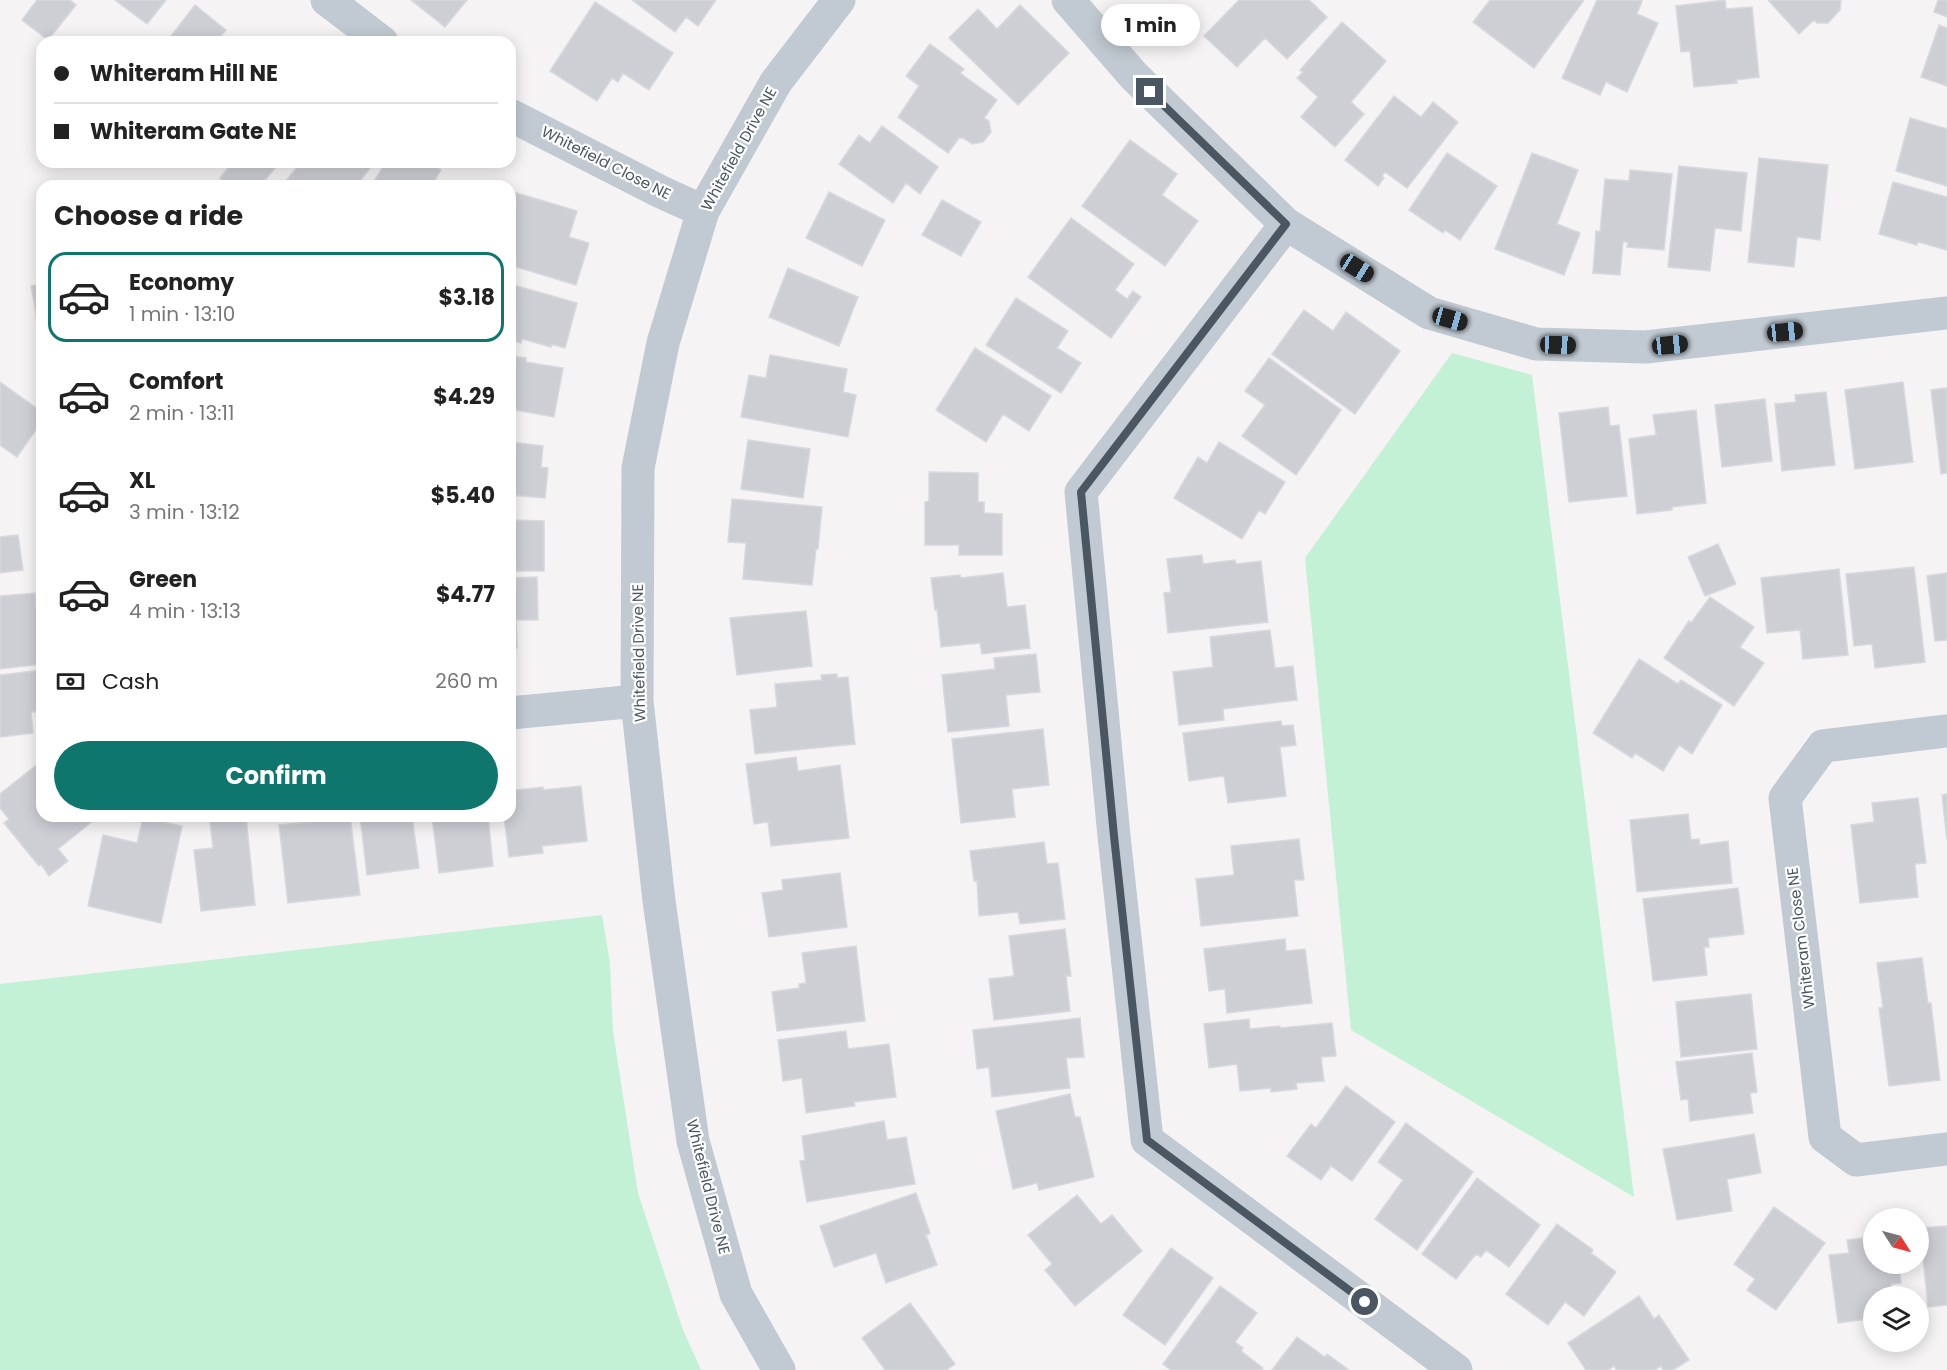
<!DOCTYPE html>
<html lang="en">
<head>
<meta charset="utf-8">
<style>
	:root { --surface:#fff; --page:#f2f2f2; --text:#222; --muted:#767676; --line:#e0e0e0; --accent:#0f766e }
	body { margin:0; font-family:Poppins,sans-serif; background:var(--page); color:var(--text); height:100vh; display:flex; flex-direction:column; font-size:22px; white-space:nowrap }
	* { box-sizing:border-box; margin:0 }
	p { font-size:20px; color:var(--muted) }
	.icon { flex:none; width:33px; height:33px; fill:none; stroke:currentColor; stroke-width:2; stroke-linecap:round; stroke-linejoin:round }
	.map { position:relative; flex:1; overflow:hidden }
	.side { position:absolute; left:36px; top:180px; width:480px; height:642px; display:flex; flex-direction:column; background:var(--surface); border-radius:18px; box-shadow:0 3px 15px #0003 }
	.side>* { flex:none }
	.hud { position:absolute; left:36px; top:36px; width:480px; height:132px; border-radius:18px; box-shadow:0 3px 15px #0003; display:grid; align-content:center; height:132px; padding:0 18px; background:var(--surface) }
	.needle { width:39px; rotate:126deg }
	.tools { position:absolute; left:1863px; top:1208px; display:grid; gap:12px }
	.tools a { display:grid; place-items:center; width:66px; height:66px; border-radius:50%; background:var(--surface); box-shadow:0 3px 15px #0003; font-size:30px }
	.end { position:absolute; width:27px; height:27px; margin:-14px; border:8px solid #4a5661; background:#fff; box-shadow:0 0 0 3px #fff }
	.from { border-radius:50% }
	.bubble { position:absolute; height:42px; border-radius:21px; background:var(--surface); box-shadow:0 3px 15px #0003; font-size:20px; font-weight:700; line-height:42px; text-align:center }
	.car { position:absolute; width:18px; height:36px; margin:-18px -9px; border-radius:8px; box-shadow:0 0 4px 2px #0007; background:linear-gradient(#222 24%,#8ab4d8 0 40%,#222 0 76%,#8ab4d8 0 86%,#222 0) }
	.hud b { display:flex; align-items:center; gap:21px; height:57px; font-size:22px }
	.hud b+b { border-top:2px solid var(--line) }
	.hud i { width:15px; height:15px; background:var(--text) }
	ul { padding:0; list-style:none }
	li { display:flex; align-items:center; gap:18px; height:90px; margin:0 12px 9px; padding:0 6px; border:3px solid transparent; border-radius:18px }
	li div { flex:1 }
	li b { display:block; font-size:22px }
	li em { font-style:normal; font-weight:700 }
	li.current { border-color:var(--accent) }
	li>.icon { width:54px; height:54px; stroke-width:1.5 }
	h2 { padding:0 18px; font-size:27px; line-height:72px }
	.pay { display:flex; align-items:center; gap:15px; height:66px; padding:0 18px; font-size:22px }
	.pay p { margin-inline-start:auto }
	.action { display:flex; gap:12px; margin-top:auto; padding:12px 18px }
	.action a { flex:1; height:69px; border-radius:36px; background:var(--accent); color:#fff; font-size:24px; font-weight:700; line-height:69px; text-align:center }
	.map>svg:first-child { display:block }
</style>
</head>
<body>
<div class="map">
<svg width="1947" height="1370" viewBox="0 0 1947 1370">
	<rect width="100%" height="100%" fill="#f5f3f3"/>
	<path fill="#c3f1d5" d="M1452 353 1532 375 1634 1197 1351 1030 1305 558Z
		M602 915 610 963 613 1031 638 1193 683 1330 701 1370H0V984Z"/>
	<path fill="#cdcfd5" stroke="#d7d9de" stroke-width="1.5" d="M37 0H70L76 5 48 40 22 20Z
		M115 0H166L147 24Z
		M411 0H467L445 27Z
		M632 0H716L698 26 686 17 675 32Z
		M1239 0H1309L1327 17 1287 59 1265 38 1237 67 1204 36Z
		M1490 0H1584L1534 68 1473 22Z
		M1597 0H1641L1642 1 1637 14 1658 23 1627 92 1606 82 1600 95 1562 78Z
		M1725 0 1726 9 1752 7 1759 77 1736 80 1737 83 1694 87 1690 51 1681 52 1676 6Z
		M1768 0H1841L1840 10 1828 23H1817L1814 20 1799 34Z
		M1938 0H1947V17L1934 12Z
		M595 2 673 53 649 90 623 73 618 82 612 78 597 101 550 71Z
		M195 5 226 30 219 38 224 42H170L168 40Z
		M1020 5 1069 53 1018 105 949 38 978 9 997 29Z
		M1342 22 1386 61 1351 102 1364 114 1335 147 1301 117 1318 97 1297 78 1303 72 1300 70Z
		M1939 25 1947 28V86L1921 77Z
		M930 44 964 69 960 73 997 100 984 118 989 121 991 132 983 142 972 144 963 138H959L948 153 898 117 919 86 906 76Z
		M1394 96 1421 117 1433 102 1458 122 1407 188 1385 172 1382 176 1384 178 1378 186 1345 160Z
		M1910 118 1947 129V186L1896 171Z
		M882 126 938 167 920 194 906 183 893 203 839 164 859 135 870 143Z
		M1130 140 1177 174 1162 195 1198 221 1165 266 1082 206Z
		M1447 153 1497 186 1460 240 1445 230 1443 233 1409 210Z
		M1532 153 1578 170 1557 224 1580 233 1564 275 1495 249Z
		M1759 158 1828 165 1820 240 1797 237 1794 267 1748 262Z
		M233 162H268L275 168 260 186H229L220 178Z
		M301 162H375L356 186H282Z
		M386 162H428L441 170 431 186H371Z
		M1679 166 1747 173 1741 231 1715 228 1710 271 1668 267Z
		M1630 170 1672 174 1664 250 1627 247 1628 242H1623L1620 275 1593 273 1596 231 1600 232 1605 179 1629 181Z
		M1893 182 1947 197V250L1918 242 1917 245 1879 234Z
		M510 191 577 211 569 237 589 243 576 285 510 265Z
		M829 192 885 220 862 266 806 238Z
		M942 200 981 222 961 256 922 235Z
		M1071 218 1134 264 1115 290 1127 299 1133 291 1141 297 1111 338 1028 277Z
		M788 268 858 297 839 346 769 317Z
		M42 284V357H39L36 313 31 286Z
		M510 284 577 303 565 348 551 344V347L522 339 521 343 510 340Z
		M1016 298 1068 331 1057 348 1081 363 1061 393 986 345Z
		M1304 310 1333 331 1346 312 1400 351 1355 414 1272 354Z
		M975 348 1051 396 1029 431 1003 414 986 442 936 410Z
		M770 355 847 369 843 392 856 395 848 437 741 417 749 375 766 378Z
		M510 356 526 358V362L563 368 554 417 510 409Z
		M1269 358 1341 410 1296 475 1242 436 1265 405 1245 391Z
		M0 382 42 412V421L17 457 0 445Z
		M1903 382 1913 462 1855 469 1845 390Z
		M1947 388V473L1941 474 1931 390Z
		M1826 392 1835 465 1782 471 1775 404 1796 402 1795 395Z
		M1765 399 1772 461 1722 467 1715 405Z
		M1608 407 1610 426 1619 425 1627 496 1569 502 1559 413Z
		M1696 410 1706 503 1672 507V510L1637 514 1629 439 1656 435 1653 415Z
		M748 440 810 449 803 498 741 489Z
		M510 442 543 446 541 467 548 468 545 498 510 495Z
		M1219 442 1285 482 1265 514 1259 510 1242 539 1174 498 1198 457 1207 463Z
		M929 472 978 473V502H984V513L1002 514V555H959V545H925V502L929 501Z
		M732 499 822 507 818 549H816L812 585 743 579 746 543 728 542Z
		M510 520 544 521V571H510Z
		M18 535 23 570 0 573V537Z
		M1718 544 1736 584 1705 596 1688 557Z
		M1202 555 1203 564 1235 560 1236 564 1261 561 1268 622 1168 633 1164 593 1171 592 1167 559Z
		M1914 567 1925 662 1875 668 1872 644 1854 646 1846 574Z
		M1839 569 1848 655 1803 659 1800 630 1767 633 1761 578Z
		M1003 573 1007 607 1025 605 1030 648 982 654 980 643 941 647 937 609 935 610 931 578 960 575 961 578Z
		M1947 573V640L1935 641 1927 576Z
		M537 577 538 620H516L517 648H510V578Z
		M35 593 38 623H42V664L0 669V596Z
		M1710 597 1754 627 1740 647 1764 663 1734 706 1664 658 1689 621 1691 623Z
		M806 611 812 666 737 675 730 618Z
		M1270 630 1275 668 1293 666 1297 700 1223 709 1224 720 1179 725 1173 672 1213 667 1210 637Z
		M1036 654 1040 692 1006 695 1009 726 948 732 942 675 995 669 994 658Z
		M1639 659 1678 684 1681 680 1722 705 1692 754 1679 745 1663 771 1635 753 1632 758 1593 733Z
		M42 670V711L31 712 33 733 0 737V675Z
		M837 674V678L848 677 855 744 755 754 750 710 777 707 775 684 822 680 821 675Z
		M1281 721 1282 726 1293 725 1296 745 1280 747 1286 796 1228 803 1224 776 1189 781 1183 733Z
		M1043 729 1049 785 1012 789 1015 817 961 823 952 739Z
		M796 757 798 771 840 765 849 838 771 846 768 822 754 824 746 764Z
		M39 763 42 767V816H99L58 849 68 861 49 876 41 864 39 866 4 823 9 819 0 808V794Z
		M581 786 587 841 542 846 543 853 509 857 504 816H510V791L543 787V790Z
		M1947 794V840L1942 795Z
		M1918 798 1926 863 1915 864 1918 897 1860 903 1851 825 1874 822 1872 803Z
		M1688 814 1691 840 1699 839 1700 845 1728 841 1732 883 1637 892 1630 820Z
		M310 816H350L360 895 288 903 279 825 311 822Z
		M360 816H412L419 868 367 875Z
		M432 816H488L493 866 439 873Z
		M246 817 255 905 201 911 194 850 213 848 210 821Z
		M143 818 182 826 161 923 88 906 103 835 137 843Z
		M1299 839 1304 880H1294L1298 916 1201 926 1196 879 1234 875 1231 846Z
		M1044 842 1047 864 1058 863 1065 919 1020 924 1018 912 979 916 977 880 974 881 970 851Z
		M840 873 847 927 769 937 762 893 783 890 782 880Z
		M1738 888 1744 934 1708 938 1709 947H1704L1707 975 1653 981 1643 899Z
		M1065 929 1071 976H1066L1070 1011 994 1020 989 979 1014 976 1009 936Z
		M1285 939 1286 951 1305 949 1312 1003 1227 1013 1225 989 1209 991 1204 949Z
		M856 946 865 1021 777 1031 772 992 799 988V984L806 983 802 953Z
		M1920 958H1922L1928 1003H1931L1940 1080 1889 1086 1879 1008H1883L1877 963Z
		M1751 994 1757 1049 1681 1057 1676 1002Z
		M1080 1018 1084 1057 1066 1058 1070 1088 992 1097 989 1067 977 1069 973 1030Z
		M1249 1019 1250 1029 1280 1026V1028L1332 1023 1336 1056 1321 1057 1324 1081 1296 1083 1297 1089 1271 1092V1088L1240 1091 1237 1064 1209 1068 1204 1024Z
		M846 1031 848 1049 889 1044 896 1097 854 1102 855 1106 806 1113 802 1078 783 1081 778 1040Z
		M1752 1053 1757 1092 1750 1093 1753 1113 1690 1121 1688 1099 1681 1100 1676 1062Z
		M1346 1086 1395 1122 1352 1181 1331 1166 1321 1180 1287 1156 1311 1124 1316 1128Z
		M1070 1094 1075 1117H1080L1094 1177 1039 1190 1037 1183 1013 1189 996 1111Z
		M884 1121 887 1140 906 1137 915 1184 807 1202 800 1161 805 1160 802 1136Z
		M1406 1123 1473 1172 1417 1250 1375 1219 1403 1180 1378 1162Z
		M1754 1134 1761 1173 1727 1179 1732 1211 1677 1220 1663 1149Z
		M1477 1178 1540 1225 1509 1267 1486 1250 1481 1257 1476 1254 1456 1279 1422 1254Z
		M916 1193 930 1233 926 1235 937 1265 886 1283 876 1253 834 1267 820 1226Z
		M1077 1195 1101 1224 1112 1215 1142 1251 1075 1306 1045 1270 1052 1264 1028 1235Z
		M1774 1207 1825 1243 1776 1310 1747 1290 1755 1279 1734 1264Z
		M1557 1224 1593 1250 1591 1253 1616 1272 1584 1316 1565 1302 1548 1325 1506 1294Z
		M1947 1226V1305L1928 1307 1920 1228Z
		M1862 1238 1863 1242 1874 1241V1263H1899L1901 1283 1891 1284 1892 1296H1874V1318L1838 1323 1829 1255 1849 1253 1847 1240Z
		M1171 1248 1213 1278 1165 1345 1123 1315Z
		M1220 1286 1257 1313 1235 1342 1243 1348 1241 1351 1263 1368 1261 1370H1171L1163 1364Z
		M1639 1296 1654 1319 1659 1315 1689 1360 1673 1370H1663L1661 1366 1655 1370H1617L1614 1366 1608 1370H1586L1568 1343Z
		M910 1303 955 1364 946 1370H885L862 1338Z
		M1297 1337 1325 1357 1327 1354 1349 1370H1272Z"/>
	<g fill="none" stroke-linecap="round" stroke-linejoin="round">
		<path stroke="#c1cad2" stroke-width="33" d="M327 0 382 42
			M1068 0 1134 76 1286 224 1429 313 1536 344 1646 347 1947 313
			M510 115 661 192 703 211
			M1286 224 1081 492 1114 836 1147 1140 1456 1370
			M510 713 637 701
			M1947 731 1823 746 1785 798 1825 1137 1856 1160 1947 1149
			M779 1370 736 1294 693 1141 659 901 637 701 638 468 663 343 703 211 776 82 839 0"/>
	</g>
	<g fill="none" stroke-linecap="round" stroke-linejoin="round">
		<path stroke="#4a5661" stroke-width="8" d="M1150 92 1286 224 1081 492 1114 836 1147 1140 1365 1302"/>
	</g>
	<g text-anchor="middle" stroke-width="4.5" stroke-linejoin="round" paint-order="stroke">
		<g font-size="15" fill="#4a5661" stroke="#fff">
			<text transform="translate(739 149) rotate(-61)" y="5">Whitefield Drive NE</text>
			<text transform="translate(606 163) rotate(27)" y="5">Whitefield Close NE</text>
			<text transform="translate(639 653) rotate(-91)" y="5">Whitefield Drive NE</text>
			<text transform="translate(1801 938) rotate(-97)" y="5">Whiteram Close NE</text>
			<text transform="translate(708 1187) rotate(76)" y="5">Whitefield Drive NE</text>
		</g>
	</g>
</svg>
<div class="tools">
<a><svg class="needle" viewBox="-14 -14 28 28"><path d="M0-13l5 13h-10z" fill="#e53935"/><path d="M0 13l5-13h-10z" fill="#767676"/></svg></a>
<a><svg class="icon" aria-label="layers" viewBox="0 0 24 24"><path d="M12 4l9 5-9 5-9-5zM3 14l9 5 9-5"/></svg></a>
</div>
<i class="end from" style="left:1365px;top:1302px"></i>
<i class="end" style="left:1150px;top:92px"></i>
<div class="bubble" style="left:1101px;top:4px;width:99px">1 min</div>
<i class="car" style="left:1357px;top:268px;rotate:122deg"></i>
<i class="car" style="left:1450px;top:319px;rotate:106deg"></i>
<i class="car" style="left:1785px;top:332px;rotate:84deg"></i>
<i class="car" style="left:1558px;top:345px;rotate:92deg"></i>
<i class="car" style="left:1670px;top:345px;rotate:84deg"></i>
<div class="hud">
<b><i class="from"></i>Whiteram Hill NE</b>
<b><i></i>Whiteram Gate NE</b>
</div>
<section class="side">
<h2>Choose a ride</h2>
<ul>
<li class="current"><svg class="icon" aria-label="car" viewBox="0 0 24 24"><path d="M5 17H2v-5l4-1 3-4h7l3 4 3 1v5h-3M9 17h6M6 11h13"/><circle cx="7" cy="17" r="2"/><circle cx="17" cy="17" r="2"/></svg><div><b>Economy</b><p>1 min · 13:10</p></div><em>$3.18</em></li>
<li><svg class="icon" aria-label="car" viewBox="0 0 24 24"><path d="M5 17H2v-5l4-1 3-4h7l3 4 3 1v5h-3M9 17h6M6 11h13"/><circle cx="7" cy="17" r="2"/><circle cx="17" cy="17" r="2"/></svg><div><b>Comfort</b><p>2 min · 13:11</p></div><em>$4.29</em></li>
<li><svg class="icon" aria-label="car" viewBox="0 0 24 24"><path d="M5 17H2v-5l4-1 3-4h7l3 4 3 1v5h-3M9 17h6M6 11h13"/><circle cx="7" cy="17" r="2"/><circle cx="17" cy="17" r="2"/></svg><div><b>XL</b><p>3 min · 13:12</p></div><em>$5.40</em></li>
<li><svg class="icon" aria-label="car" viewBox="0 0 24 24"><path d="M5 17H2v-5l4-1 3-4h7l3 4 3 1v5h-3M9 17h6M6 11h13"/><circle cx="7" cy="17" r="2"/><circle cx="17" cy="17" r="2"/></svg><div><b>Green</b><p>4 min · 13:13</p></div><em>$4.77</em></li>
</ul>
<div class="pay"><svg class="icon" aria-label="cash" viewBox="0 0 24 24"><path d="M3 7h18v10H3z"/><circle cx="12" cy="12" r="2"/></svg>Cash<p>260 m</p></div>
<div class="action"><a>Confirm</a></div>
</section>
</div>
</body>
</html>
